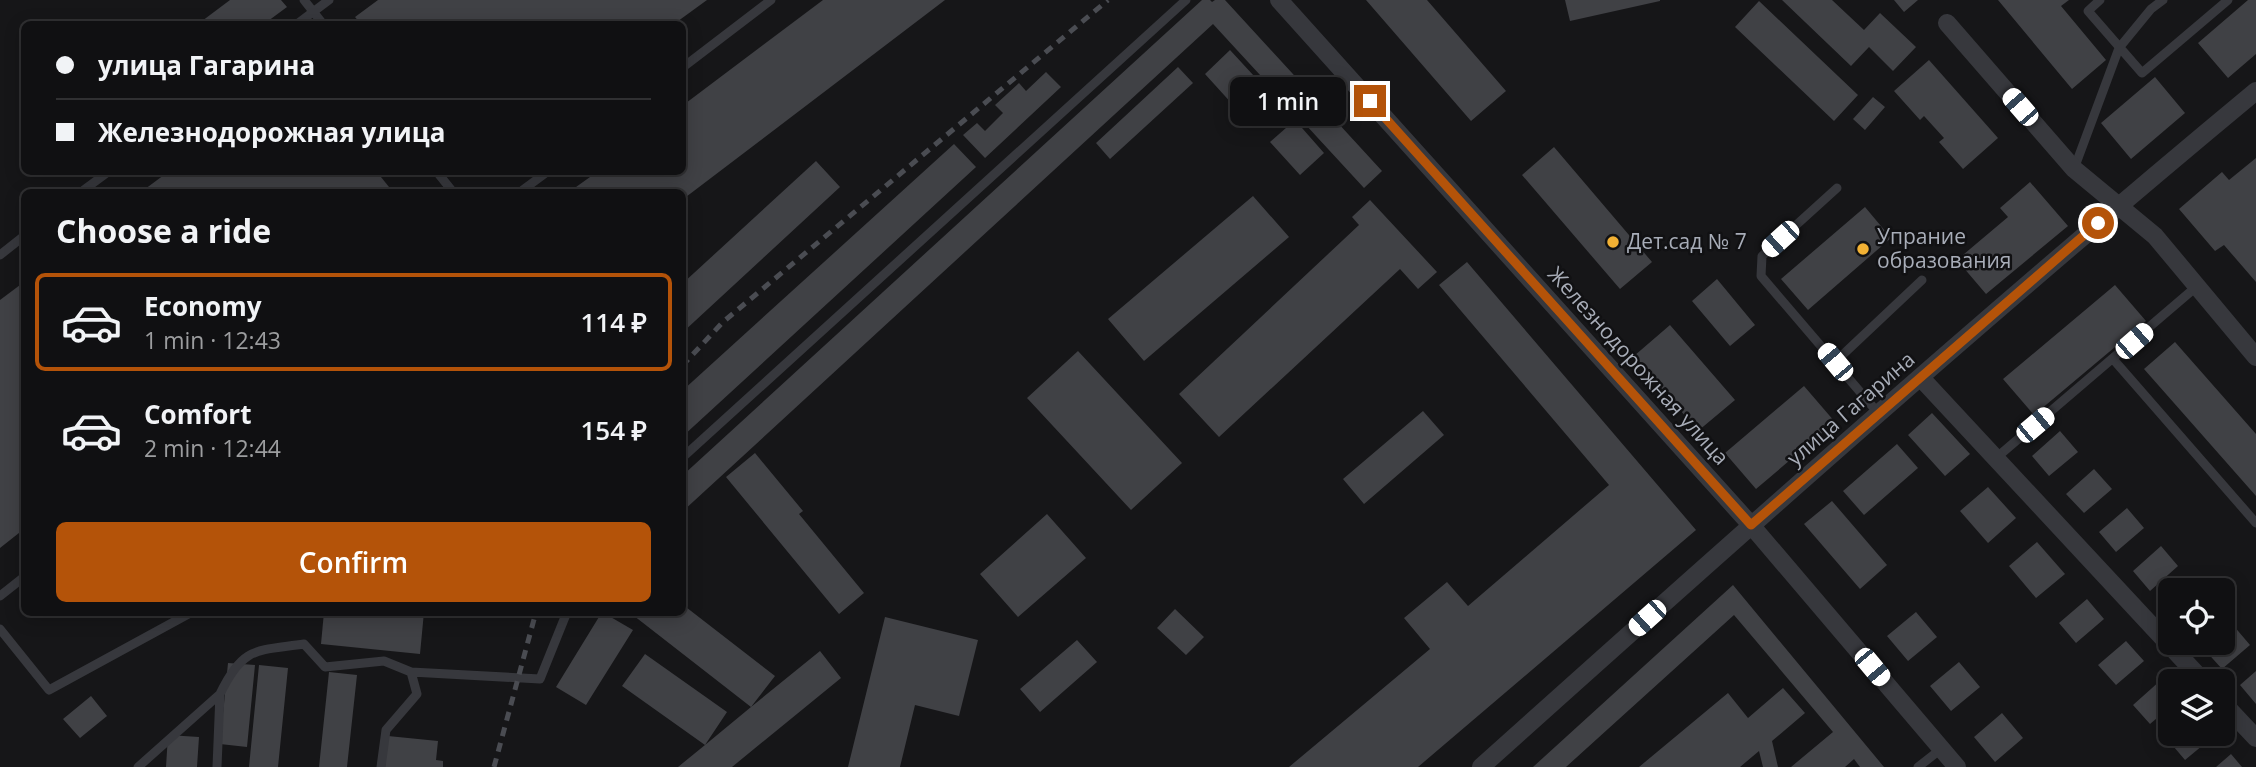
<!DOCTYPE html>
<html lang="en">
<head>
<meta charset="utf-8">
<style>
	:root { --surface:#101012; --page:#19191b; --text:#f1f3f6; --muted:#9c9d9f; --line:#303032; --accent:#b45309 }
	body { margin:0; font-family:"Open Sans",sans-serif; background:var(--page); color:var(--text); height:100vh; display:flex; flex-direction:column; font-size:26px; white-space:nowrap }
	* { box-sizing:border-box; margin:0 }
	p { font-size:23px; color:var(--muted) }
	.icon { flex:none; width:38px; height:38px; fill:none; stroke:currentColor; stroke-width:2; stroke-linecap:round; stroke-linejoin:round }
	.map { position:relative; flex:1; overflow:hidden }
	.drawer { position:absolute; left:21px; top:189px; width:665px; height:427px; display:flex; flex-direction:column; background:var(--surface); border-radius:10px; box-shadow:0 4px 18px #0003,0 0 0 2px var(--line) }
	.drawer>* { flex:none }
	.hud { position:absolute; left:21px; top:21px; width:665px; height:154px; border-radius:10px; box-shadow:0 4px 18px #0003,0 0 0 2px var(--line); display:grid; align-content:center; height:154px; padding:0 35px; background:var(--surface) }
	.tools { position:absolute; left:2158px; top:578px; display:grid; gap:14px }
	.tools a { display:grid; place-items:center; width:77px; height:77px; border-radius:10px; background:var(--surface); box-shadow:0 4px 18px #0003,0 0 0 2px var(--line); font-size:35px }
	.end { position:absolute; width:32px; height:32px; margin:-16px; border:9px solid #b45309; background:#fff; box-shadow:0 0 0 4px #fff }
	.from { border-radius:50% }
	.bubble { position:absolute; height:49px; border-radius:10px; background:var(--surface); box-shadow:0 4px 18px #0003,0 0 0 2px var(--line); font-size:23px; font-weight:600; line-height:49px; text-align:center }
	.car { position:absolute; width:21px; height:42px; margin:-21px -10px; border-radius:9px; box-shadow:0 0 5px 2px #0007; background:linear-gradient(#fff 24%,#345 0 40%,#fff 0 76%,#345 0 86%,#fff 0) }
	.hud b { display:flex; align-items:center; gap:24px; height:66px; font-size:26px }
	.hud b+b { border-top:2px solid var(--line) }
	.hud i { width:18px; height:18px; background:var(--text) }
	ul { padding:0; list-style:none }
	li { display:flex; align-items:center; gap:21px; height:98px; margin:0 14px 10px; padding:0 21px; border:4px solid transparent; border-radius:10px }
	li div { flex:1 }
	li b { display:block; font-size:26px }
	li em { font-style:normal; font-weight:600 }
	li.selected { border-color:var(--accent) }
	li>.icon { width:63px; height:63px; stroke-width:1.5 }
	h2 { padding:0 35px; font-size:32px; line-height:84px }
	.action { display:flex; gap:14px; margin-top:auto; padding:14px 35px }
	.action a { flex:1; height:80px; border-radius:10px; background:var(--accent); color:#fff; font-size:28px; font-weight:600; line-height:80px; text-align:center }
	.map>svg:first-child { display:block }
</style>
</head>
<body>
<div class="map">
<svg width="2256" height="767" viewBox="0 0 2256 767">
	<rect width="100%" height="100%" fill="#161618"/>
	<path fill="#404145" d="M230 0H281L287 7 264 24H198Z
		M378 0H707L674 24H361L355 17Z
		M823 0H945L682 200V192H569L597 172H682V106Z
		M1202 0H1210L1212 2 1215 0H1225L1382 171 1364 188 1213 24 682 512V476Z
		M1366 0H1427L1506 91 1471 121Z
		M1565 0H1660V1L1570 21Z
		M1782 0H1832L1864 30 1880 13 1916 47 1893 71 1869 47 1851 66Z
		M1894 0H1918L1904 12Z
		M1998 0H2069L2061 6 2106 60 2072 89Z
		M2248 0H2256V54L2228 78 2198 43Z
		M1759 1 1858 95 1834 121 1735 27Z
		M1230 50 1279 103 1253 127 1205 74Z
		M1929 60 1998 138 1963 169 1939 142 1944 138 1924 116 1920 120 1894 91Z
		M1178 67 1193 83 1110 159 1096 143Z
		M1046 72 1061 87 985 158 963 135 977 123 985 131 1003 113 995 105 1019 83 1026 91Z
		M2155 77 2185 113 2131 159 2101 123Z
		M1873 97 1885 107 1865 130 1853 119Z
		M1295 120 1324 153 1300 175 1270 142Z
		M954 144 976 167 682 437V409L687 405 682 400V391Z
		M1554 147 1652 262 1620 289 1522 175Z
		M2256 158V282L2224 245 2215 251 2179 209 2222 172 2229 180Z
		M816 161 840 187 682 333V284Z
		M168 172H377L393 192H141Z
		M2030 182 2068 226 1986 294 1957 260 2008 217 2000 208Z
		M1253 196 1289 237 1144 361 1108 319Z
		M1370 200 1437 272 1418 289 1400 269 1219 437 1179 394 1359 225 1352 217Z
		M1865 207 1891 238 1808 310 1781 279Z
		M1467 262 1696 530 1418 767H1289L1430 649 1404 618 1447 582 1468 606 1609 485 1439 285Z
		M1717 279 1755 325 1730 346 1692 301Z
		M24 282V529L0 548V300Z
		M2115 285 2146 321 2034 415 2003 379Z
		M1670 325 1735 400 1698 431 1634 356Z
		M2175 342 2256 434V496L2144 369Z
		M1078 351 1182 463 1131 510 1027 398Z
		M1804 386 1835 422 1756 489 1725 453Z
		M1423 411 1444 435 1364 504 1343 479Z
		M1932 413 1970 454 1945 476 1908 435Z
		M2060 431 2078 452 2049 476 2032 456Z
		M1897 444 1918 468 1864 515 1843 491Z
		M755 453 803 511 799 514 864 593 839 614 726 477Z
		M2094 469 2112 489 2084 513 2066 494Z
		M1988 487 2016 518 1988 543 1960 511Z
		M1832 501 1887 565 1860 589 1804 524Z
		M2127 508 2144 528 2116 552 2099 532Z
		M1047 514 1086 558 1018 617 980 574Z
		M2037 542 2065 574 2036 598 2009 566Z
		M2161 546 2178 566 2150 591 2133 571Z
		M1733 585 1884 767H1860L1854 759 1845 767H1791L1833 732 1734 615 1566 767H1533Z
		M2087 599 2104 619 2076 643 2059 623Z
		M682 604 775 676 751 707 820 651 841 678 732 767H678L705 745 622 686 645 654 727 712 705 745 751 707 629 612H682Z
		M1175 609 1204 637 1186 655 1157 628Z
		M324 612H424L420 654 321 644Z
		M602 612 633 630 586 705 556 687Z
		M1916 612 1937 637 1908 661 1887 636Z
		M885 617 978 640 959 716 915 705 900 767H848Z
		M2233 625 2250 645 2222 669 2204 649 2212 642H2222V634Z
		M1077 640 1097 662 1040 712 1020 689Z
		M2126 641 2144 661 2116 685 2098 665Z
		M1959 662 1980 687 1951 711 1930 686Z
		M228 663 255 665 247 747 220 744Z
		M259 665 288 668 278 767H249Z
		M2256 671V704L2240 685Z
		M329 672 357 675 347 767H319Z
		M2161 680 2170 691V707L2150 724 2133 705Z
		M1783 688 1805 713 1772 741 1778 767H1763L1759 751 1740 767H1639L1728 693 1748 718Z
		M91 696 107 716 80 738 63 719Z
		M2002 713 2023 738 1995 762 1974 737Z
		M2176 733H2211L2214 736 2185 760 2168 740Z
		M168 735 199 737 197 767H166Z
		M388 736 438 741 436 760 443 761V767H385Z
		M2231 754 2242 767H2216Z"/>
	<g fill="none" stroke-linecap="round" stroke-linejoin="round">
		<path stroke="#37383d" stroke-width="9" d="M304 0 323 24
			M2100 0 2088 11 2142 73 2228 0
			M297 24 329 0
			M682 68 771 0
			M2074 169 2119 48 2151 9 2163 0
			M437 172 453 192
			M1837 188 1762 256 1761 276 1879 414
			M81 192 108 172
			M520 192 547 172
			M0 255 24 236
			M2113 359 2256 523
			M1835 362 1922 280
			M682 458 1186 0
			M1996 458 2196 287
			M0 596 24 577
			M0 629 49 690 192 612
			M220 694C243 646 256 651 304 644L325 667 384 661 411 672 540 679 567 612
			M138 767 220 694 217 767
			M381 767 386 730 417 694 411 672
			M1918 767 1941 749"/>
		<path stroke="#37383d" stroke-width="18" d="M1279 0 1751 525 1957 767
			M1947 23 2074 169 2155 236 2256 357
			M1921 378 2203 681
			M2222 702 2256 738
			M1481 767C1736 538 1992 310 2256 91"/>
		<path stroke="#4a4c52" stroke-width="5" stroke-dasharray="9 7" stroke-linecap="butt" d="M682 366 723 322 1108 0
			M494 767 536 612"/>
	</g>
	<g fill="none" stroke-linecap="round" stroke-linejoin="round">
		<path stroke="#b45309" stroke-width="9" d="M1370 101 1751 525 2098 223"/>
	</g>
	<g fill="#f2b134" stroke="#111113" stroke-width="2.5">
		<circle cx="1613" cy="242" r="7"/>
		<circle cx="1863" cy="249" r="7"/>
	</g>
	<g text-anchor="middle" stroke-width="5" stroke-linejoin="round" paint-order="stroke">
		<g font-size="21" fill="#a8adb8" stroke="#111113" text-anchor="start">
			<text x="1877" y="244">Упрание<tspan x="1877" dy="24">образования</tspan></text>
			<text x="1627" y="249">Дет.сад № 7</text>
		</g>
		<g font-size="21" fill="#a8adb8" stroke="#111113">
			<text transform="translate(1638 366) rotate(48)" y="7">Железнодорожная улица</text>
			<text transform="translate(1851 409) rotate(-41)" y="7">улица Гагарина</text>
		</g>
	</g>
</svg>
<div class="tools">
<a><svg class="icon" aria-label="locate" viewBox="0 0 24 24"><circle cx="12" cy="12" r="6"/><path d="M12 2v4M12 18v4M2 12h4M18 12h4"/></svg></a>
<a><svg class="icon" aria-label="layers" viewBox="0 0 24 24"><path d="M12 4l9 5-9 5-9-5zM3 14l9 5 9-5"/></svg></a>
</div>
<i class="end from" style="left:2098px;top:223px"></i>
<i class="end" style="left:1370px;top:101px"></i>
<div class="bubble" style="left:1230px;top:77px;width:116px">1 min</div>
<i class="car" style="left:2020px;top:107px;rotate:319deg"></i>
<i class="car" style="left:1780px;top:239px;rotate:228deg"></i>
<i class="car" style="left:2134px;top:341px;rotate:49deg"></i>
<i class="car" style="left:1835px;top:362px;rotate:320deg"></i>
<i class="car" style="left:2035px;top:425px;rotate:50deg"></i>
<i class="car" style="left:1647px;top:618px;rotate:228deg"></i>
<i class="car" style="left:1872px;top:667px;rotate:140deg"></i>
<div class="hud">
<b><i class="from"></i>улица Гагарина</b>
<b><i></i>Железнодорожная улица</b>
</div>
<section class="drawer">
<h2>Choose a ride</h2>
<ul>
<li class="selected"><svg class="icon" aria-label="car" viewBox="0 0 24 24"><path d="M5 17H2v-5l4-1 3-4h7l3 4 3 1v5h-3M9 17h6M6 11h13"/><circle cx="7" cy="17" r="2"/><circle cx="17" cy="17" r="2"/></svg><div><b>Economy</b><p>1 min · 12:43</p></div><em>114 ₽</em></li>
<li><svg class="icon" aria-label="car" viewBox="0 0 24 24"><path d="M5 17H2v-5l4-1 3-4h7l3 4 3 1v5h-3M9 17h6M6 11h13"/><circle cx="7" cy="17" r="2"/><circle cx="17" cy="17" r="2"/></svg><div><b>Comfort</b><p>2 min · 12:44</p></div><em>154 ₽</em></li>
</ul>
<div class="action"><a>Confirm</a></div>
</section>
</div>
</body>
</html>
